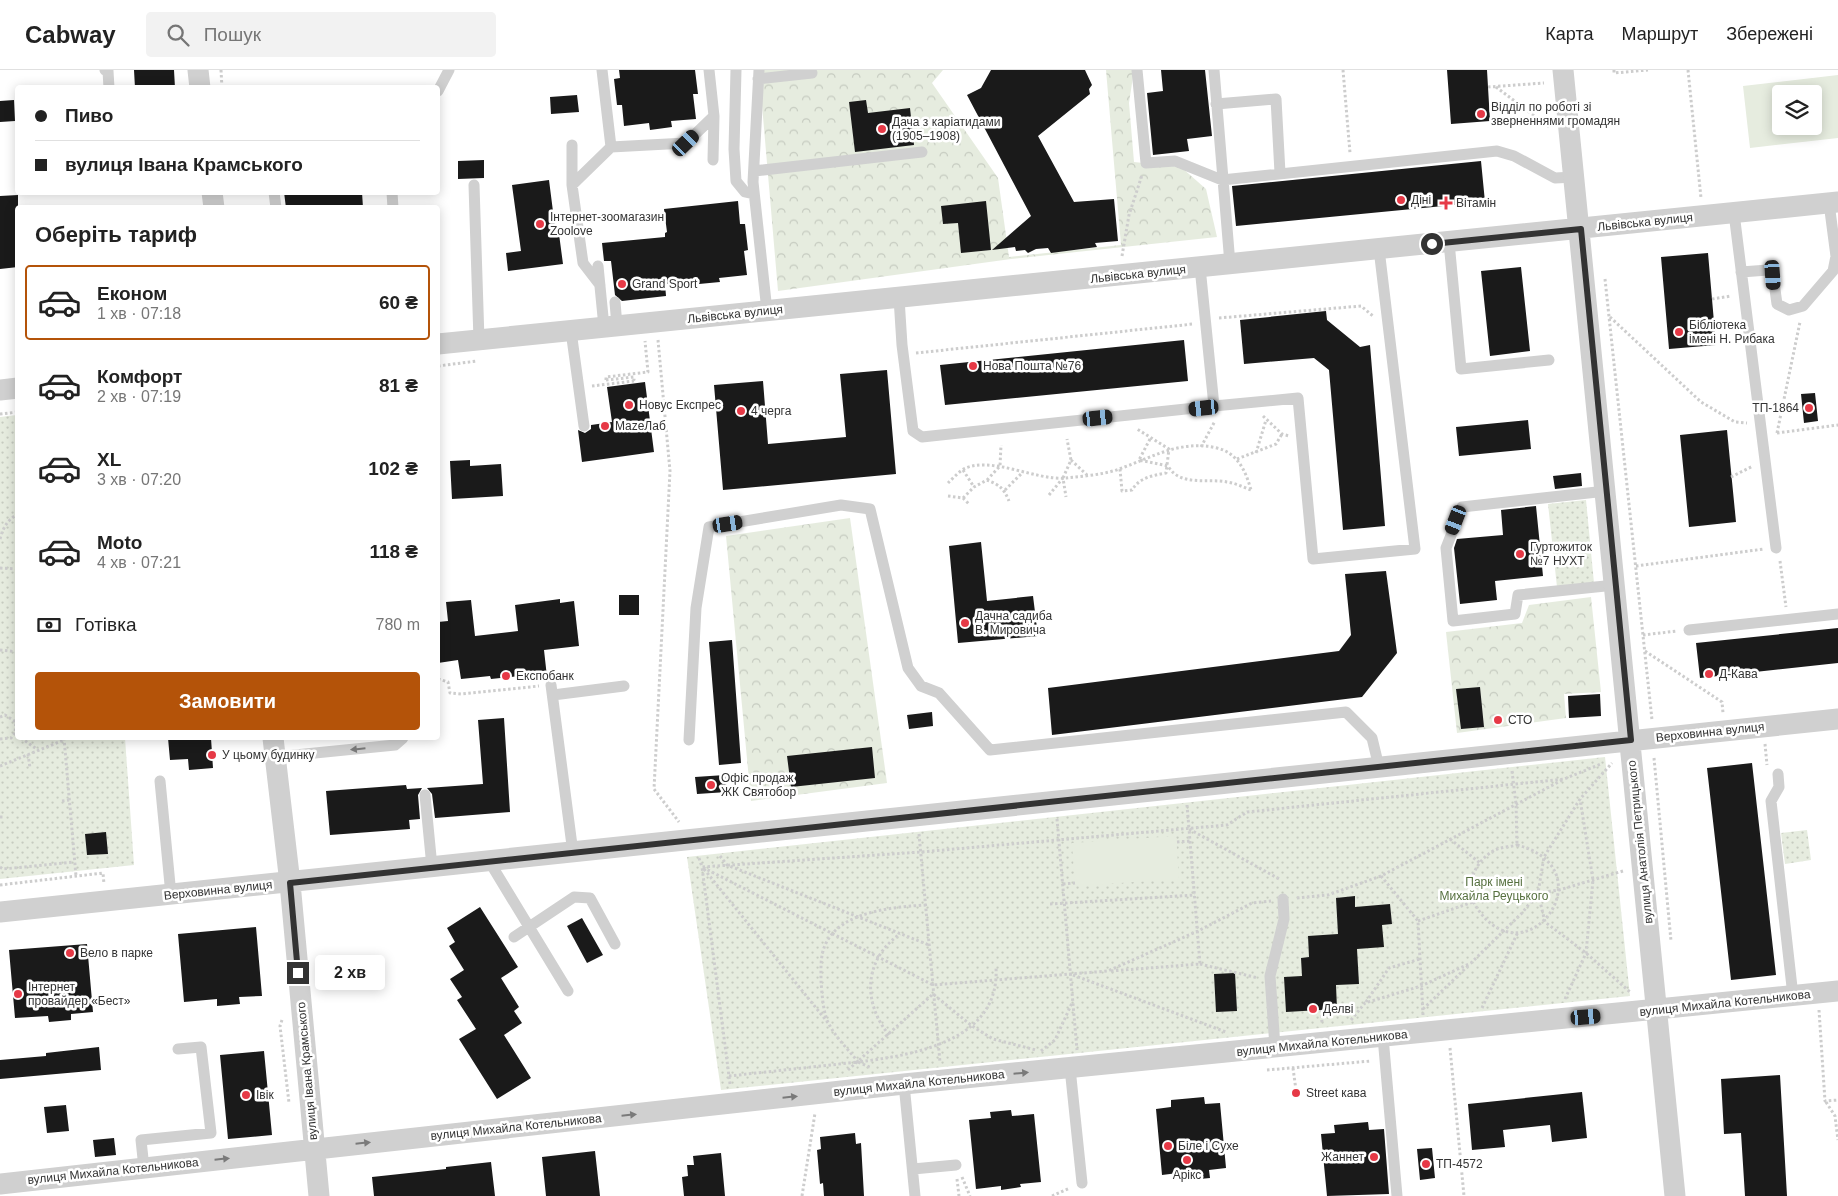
<!DOCTYPE html>
<html lang="uk">
<head>
<meta charset="utf-8">
<style>
	:root { --surface:#fff; --page:#f2f2f2; --text:#222; --muted:#767676; --line:#e0e0e0; --accent:#b45309 }
	body { margin:0; font-family:Helvetica,sans-serif; background:var(--page); color:var(--text); height:100vh; display:flex; flex-direction:column; font-size:19px; white-space:nowrap }
	* { box-sizing:border-box; margin:0 }
	p { font-size:16px; color:var(--muted) }
	.icon { flex:none; width:28px; height:28px; fill:none; stroke:currentColor; stroke-width:2; stroke-linecap:round; stroke-linejoin:round }
	.map { position:relative; flex:1; overflow:hidden }
	.details { position:absolute; left:15px; top:135px; width:425px; height:535px; display:flex; flex-direction:column; background:var(--surface); border-radius:5px; box-shadow:0 2px 12px #0003 }
	.details>* { flex:none }
	.top-card { position:absolute; left:15px; top:15px; width:425px; height:110px; border-radius:5px; box-shadow:0 2px 12px #0003; display:grid; align-content:center; height:110px; padding:0 20px; background:var(--surface) }
	.buttons { position:absolute; left:1772px; top:15px; display:grid; gap:10px }
	.buttons a { display:grid; place-items:center; width:50px; height:50px; border-radius:5px; background:var(--surface); box-shadow:0 2px 12px #0003; font-size:25px }
	.end { position:absolute; width:22px; height:22px; margin:-11px; border:6px solid #333; background:#fff; box-shadow:0 0 0 2px #fff }
	.from { border-radius:50% }
	.bubble { position:absolute; height:35px; border-radius:5px; background:var(--surface); box-shadow:0 2px 12px #0003; font-size:16px; font-weight:800; line-height:35px; text-align:center }
	.car { position:absolute; width:15px; height:30px; margin:-15px -8px; border-radius:6px; box-shadow:0 0 4px 1px #0007; background:linear-gradient(#222 24%,#8ab4d8 0 40%,#222 0 76%,#8ab4d8 0 86%,#222 0) }
	.top-card b { display:flex; align-items:center; gap:18px; height:48px; font-size:19px }
	.top-card b+b { border-top:1px solid var(--line) }
	.top-card i { width:12px; height:12px; background:var(--text) }
	ul { padding:0; list-style:none }
	li { display:flex; align-items:center; gap:15px; height:75px; margin:0 10px 8px; padding:0 10px; border:2px solid transparent; border-radius:5px }
	li div { flex:1 }
	li b { display:block; font-size:19px }
	li em { font-style:normal; font-weight:800 }
	li.active { border-color:var(--accent) }
	li>.icon { width:45px; height:45px; stroke-width:1.5 }
	h2 { padding:0 20px; font-size:22px; line-height:60px }
	.pay { display:flex; align-items:center; gap:12px; height:55px; padding:0 20px; font-size:19px }
	.pay p { margin-inline-start:auto }
	.cta { display:flex; gap:10px; margin-top:auto; padding:10px 20px }
	.cta a { flex:1; height:58px; border-radius:5px; background:var(--accent); color:#fff; font-size:20px; font-weight:800; line-height:58px; text-align:center }
	header { display:flex; align-items:center; gap:30px; box-sizing:border-box; height:70px; padding:0 25px; background:var(--surface); border-bottom:1px solid var(--line) }
	header strong { font-size:24px }
	nav { display:flex; gap:28px; margin-inline-start:auto; font-size:18px }
	.search { width:350px; height:45px; background:var(--page); display:flex; align-items:center; gap:12px; box-sizing:border-box; padding:0 18px; border-radius:5px; color:var(--muted); font-size:19px }
	.map>svg:first-child { display:block }
</style>
</head>
<body>
<header>
<strong>Cabway</strong>
<div class="search"><svg class="icon" aria-label="search" viewBox="0 0 24 24"><circle cx="10" cy="10" r="6"/><path d="M15 15l6 6"/></svg>Пошук</div>
<nav><a>Карта</a><a>Маршрут</a><a>Збережені</a></nav>
</header>
<div class="map">
<svg width="1838" height="1126" viewBox="0 0 1838 1126">
	<defs>
		<pattern id="green-dots" width="8" height="8" patternUnits="userSpaceOnUse" patternTransform="scale(1.25)"><rect width="8" height="8" fill="#e6ecdf"/><path d="M2 2h.1M6 6h.1" fill="none" stroke="#c6cbc0" stroke-width="1.8" stroke-linecap="round"/></pattern>
		<pattern id="forest-crowns" width="20" height="18" patternUnits="userSpaceOnUse" patternTransform="scale(1.25)"><rect width="20" height="18" fill="#e6ecdf"/><path d="M2 6a3 3 0 1 1 6 0M12 15a3 3 0 1 1 6 0" fill="none" stroke="#c6cbc0"/></pattern>
	</defs>
	<rect width="100%" height="100%" fill="#fff"/>
	<path fill="url(#green-dots)" d="M17 345 18 668H125L134 795 0 809V347Z
		M1586 430 1594 513 1557 517 1548 434Z
		M1605 687 1630 926 721 1020 687 787Z
		M1807 760 1811 790 1785 794 1781 763Z"/>
	<path fill="url(#forest-crowns)" d="M759 0H943L932 13 998 108 1009 187 1121 175 1106 0H1134L1129 33 1134 92 1181 97 1206 119 1217 167 1011 189 778 221Z
		M850 448 887 713 751 731 726 466Z
		M1591 527 1601 622 1564 624 1566 648 1457 663 1446 562 1522 553 1529 535Z"/>
	<path fill="#e6ecdf" fill-rule="evenodd" d="M1838 5V68L1750 78 1743 16ZM1781 24H1814V56H1781Z
		M1176 766 1179 809 1075 816 1072 773Z"/>
	<path fill="#1a1a1a" d="M134 0H174L175 18H135Z
		M619 0H695L698 24H693L696 49 671 51 672 57 650 60 649 53 624 56 622 35H617L614 9 620 8Z
		M991 0H1085L1092 15 1089 19 1090 24 1038 66 1074 132 1114 129 1118 171 1095 173 1097 177 1051 183 1048 178 1036 179 1028 183 1025 180 1016 181 1015 177 992 180 1031 146 967 25 981 18Z
		M1161 0H1205L1212 66 1187 69 1189 81 1153 85 1147 23 1163 21Z
		M1447 0H1487L1490 51 1451 54Z
		M577 25 579 42 551 44 550 27Z
		M14 30 15 51 0 52V31Z
		M866 30 868 43 910 38 914 75 855 82 849 32Z
		M484 90V108L458 109V91Z
		M1481 91 1485 132 1236 156 1232 116Z
		M549 110 556 165 559 164 563 194 508 201 506 183 521 181 512 115Z
		M284 122H362L363 138H286Z
		M18 125V197L0 199V126Z
		M738 131 740 154H745L748 180 744 181 747 205 719 208 720 212 699 214 698 210 665 214 666 226 622 231 615 225 611 191H604L602 173 665 167V163L667 162 664 139Z
		M986 131 991 180 961 183 958 153 943 154 941 136Z
		M1708 183 1716 275 1669 279 1661 187Z
		M1521 197 1530 281 1490 286 1481 201Z
		M1326 241 1327 250 1360 277 1370 275 1385 456 1343 460 1329 300 1314 288 1244 294 1240 250Z
		M1184 270 1188 311 945 335 940 295Z
		M887 300 896 404 723 420 714 315 763 311 768 374 846 367 840 304Z
		M645 312 654 382 582 392 578 360 585 363 591 359V355L612 352 607 317Z
		M1815 323 1818 351 1804 353 1801 324Z
		M1528 350 1531 379 1459 386 1456 357Z
		M1727 360 1736 452 1689 457 1680 365Z
		M470 390V396L501 394 503 426 452 429 450 391Z
		M1581 403 1582 416 1555 419 1553 406Z
		M1536 436 1543 506 1495 511 1497 530 1460 534 1454 478 1457 469 1503 465 1501 440Z
		M981 472 987 531 1033 526 1038 566 958 573 949 476Z
		M1386 501 1397 583 1362 627 1052 665 1048 618 1339 581 1351 565 1345 504Z
		M619 525H639V545H619Z
		M560 529V533L574 531 579 576 544 580 547 607 532 609 531 605 491 609 490 606 461 609 458 590 438 593V552L448 551 446 532 471 530 475 566 518 561 515 535Z
		M1838 558V593L1700 608 1696 573Z
		M732 570 741 693 719 695 709 572Z
		M1480 617 1484 657 1461 659 1456 619Z
		M1600 624 1601 646 1569 648 1568 626Z
		M932 642 933 656 909 659 907 645Z
		M504 648 510 742 435 748 432 724 427 718 483 714 478 650Z
		M168 668H211L213 698 189 700 188 689 170 690Z
		M872 677 875 708 791 717 787 686Z
		M1752 693 1776 905 1731 910 1707 698Z
		M725 705 727 722 697 724 695 707Z
		M406 715 407 719 422 718 418 725 420 749 409 750 410 759 330 765 326 721Z
		M106 762 108 784 87 785 85 764Z
		M1355 826V837L1390 834 1392 854 1382 855 1384 877 1357 879 1359 914 1336 915 1337 939 1286 942 1284 907 1302 906 1301 888 1309 887 1308 866 1338 864 1336 828Z
		M480 837 518 897 501 908 519 937 514 941 522 953 504 965 531 1008 497 1029 459 969 476 959 457 930 462 927 450 909 464 900 449 876 455 872 447 858Z
		M582 848 603 885 587 893 567 856Z
		M256 857 262 926 239 927 240 934 217 936V929L184 932 178 864Z
		M87 874 93 942 71 944V950L49 952 48 946 15 948 9 880Z
		M1235 903 1237 941 1216 942 1214 904Z
		M99 977 101 1000 0 1009V990L46 986V983Z
		M264 981 272 1065 228 1069 220 985Z
		M1780 1005 1787 1126H1745L1741 1063 1724 1064 1721 1009Z
		M1582 1022 1587 1068 1552 1072 1550 1055 1503 1060 1505 1077 1472 1080 1468 1034Z
		M1204 1027 1205 1034 1220 1033 1226 1098 1209 1100 1210 1108 1179 1111 1178 1103 1162 1105 1156 1039 1171 1037V1030Z
		M66 1035 69 1061 47 1063 44 1037Z
		M1011 1040 1012 1046 1034 1044 1041 1112 1020 1114 1021 1117 1001 1120V1116L976 1119 969 1050 991 1048 990 1042Z
		M1368 1052 1369 1060 1384 1059 1389 1124 1327 1126 1321 1064 1335 1063 1334 1055Z
		M855 1063 856 1074 861 1073 864 1126H824L823 1113 820 1114 817 1080 821 1079 820 1067Z
		M114 1068 116 1085 95 1087 93 1070Z
		M1432 1078 1435 1108 1420 1110 1417 1079Z
		M595 1081 600 1126H546L542 1087Z
		M721 1083 725 1126H684L682 1107 688 1106 687 1095H694L693 1086Z
		M491 1092 495 1126H374L372 1107 446 1099V1097Z"/>
	<g fill="none" stroke-linecap="round" stroke-linejoin="round">
		<path stroke="#cdcdcd" stroke-width="3" stroke-dasharray="2.5 2.5" stroke-linecap="butt" d="M221 0 222 18
			M1343 0 1350 83
			M1614 0V3L1648 0
			M1688 0 1701 128
			M1488 17 1544 13
			M1496 17 1549 57
			M1122 186 1129 145 1142 105
			M1605 209 1652 650
			M1712 229 1731 226
			M1610 247 1701 332 1735 352 1747 353
			M1219 248 1361 236 1373 246
			M658 270 670 401 654 719 679 752
			M916 283 1193 254
			M438 296 477 291
			M606 310V307L648 302 645 271
			M606 310 634 307V310
			M592 316 634 311 635 313
			M0 344 18 342
			M1263 346 1282 364 1289 366
			M1777 363 1800 252
			M1777 363 1838 355
			M1150 369 1139 390 1168 396C1180 417 1208 408 1227 412 1235 413 1243 417 1251 420
			M1201 377 1215 351
			M1256 383 1266 350
			M1237 389 1276 374 1282 364
			M1071 390 1087 405
			M1120 399 1122 421 1132 420C1140 407 1152 406 1166 403L1169 379 1137 359
			M963 400 974 417
			M1731 407 1753 396
			M1063 408 1071 390 1067 369
			M987 410 1000 396 1001 375
			M948 413C952 409 957 404 962 400 989 384 1035 411 1066 408 1083 406 1103 405 1119 399 1151 388 1181 369 1217 378 1238 383 1246 402 1251 420
			M1005 420 1022 403
			M1049 425 1063 408 1066 427
			M948 426 963 428 969 434
			M963 428 974 417 987 410C1000 415 1004 419 1009 431
			M0 469C3 458 7 450 18 444
			M1780 491 1786 537
			M1636 496 1764 479
			M0 498 18 499
			M1643 565 1677 561
			M0 580 18 582
			M1645 581 1722 632 1723 643
			M438 609 448 612 450 623 462 624 539 616
			M0 647 5 645 16 652 15 663 18 665
			M21 668 38 680
			M64 668 76 806
			M0 669 11 668 15 663
			M1765 674 1767 695
			M28 684 30 698
			M1654 688 1671 871
			M0 696 64 670
			M1512 701 1516 734 1517 775
			M62 731 69 730
			M1187 735 1189 759
			M0 747H5
			M1057 749 1077 980
			M919 764 940 992
			M1450 769 1480 793
			M1177 772 1190 771
			M1517 775C1609 799 1526 912 1477 838 1463 818 1474 791 1495 780 1501 777 1510 777 1517 775Z
			M720 786 727 795 929 875
			M699 788 702 797 921 782 1227 755 1247 742 1564 709 1601 694
			M0 797 3 799 74 792
			M704 799 829 954
			M1623 801 1559 820 1538 823 1545 852 1586 883 1630 922
			M1381 806 1418 851 1423 945
			M1063 814 1075 813
			M0 815 103 803 104 814
			M1297 828 1328 825 1381 806 1564 709
			M1050 834 1195 825
			M926 835C894 837 842 841 826 873 820 885 821 898 821 911 822 924 823 945 830 956 837 969 849 980 858 992 914 985 1000 971 996 898
			M1418 851 1473 832
			M1200 894 1258 908
			M1111 901 1200 894 1189 759 1281 810
			M1073 905 1226 962
			M1565 929 1586 883 1593 810 1580 729
			M1366 932 1389 898 1420 889
			M1482 938 1518 862
			M1423 939 1469 895
			M1321 940 1322 953
			M1819 940 1825 1031 1838 1030
			M282 950 280 956 289 1033
			M1351 950 1365 933 1421 916 1471 893 1522 843 1538 823 1544 787 1580 729 1612 693
			M889 965C862 932 864 889 900 864
			M1450 978 1464 1126
			M1041 981 1055 970 1072 933
			M1293 998 1296 1020
			M848 1000 933 924 972 956 993 969 1036 980
			M1267 1000 1371 991
			M729 1006 858 992 872 998
			M730 1014 702 797 933 915 1108 901 1198 861 1252 833 1271 831
			M1826 1032 1835 1046 1838 1070
			M962 1107 970 1126
			M957 1109 959 1126
			M802 1126 815 1043
			M1052 1126 1070 1118"/>
		<path stroke="#d0d0d0" stroke-width="11" d="M105 0 108 1 109 18
			M602 0 611 77 686 73 714 46
			M709 0 714 46 713 90
			M736 0 734 79 736 111 745 122 754 124
			M759 0 753 112 767 241
			M1137 0 1146 93 1175 91 1222 110 1497 81 1514 86 1555 108 1575 107
			M1214 0 1230 194
			M758 9 812 3
			M438 21 449 0
			M1216 34 1276 29 1280 103
			M572 75V115
			M754 101 922 82
			M474 115 479 270
			M274 122 276 138
			M392 122 393 138
			M1829 133 1837 194
			M1734 143 1776 478
			M1449 172 1461 299 1549 290
			M598 196 604 257
			M1200 197 1214 336 1298 328 1313 489 1415 479 1379 179
			M1741 202 1768 200 1773 205 1777 234 1789 240 1803 236 1833 201 1836 186
			M600 215 583 193 572 115 611 77
			M899 228 902 275 913 361 922 367 1214 336
			M615 232 617 256
			M571 261 584 356
			M1606 421 1462 437 1446 478 1453 551 1515 544 1518 525 1615 515
			M1689 560 1838 544
			M551 615 573 783
			M553 625 624 616
			M689 670 696 538 709 457 841 435 870 439 908 598 921 616 939 623 990 680 1346 642 1372 668 1379 697
			M275 687 395 675 403 668
			M1778 704 1779 717 1771 731 1793 926
			M160 711 171 825
			M425 725 432 797
			M489 791 568 921
			M514 867 574 827 590 828 615 874
			M1383 967 1397 1126
			M1275 977 1270 906 1284 849 1283 829
			M1070 998 1082 1113
			M904 1014 915 1126
			M144 1098 141 1070 211 1063 201 977 178 979
			M913 1099 956 1095"/>
		<path stroke="#d0d0d0" stroke-width="21" d="M198 0 200 18
			M1563 0 1675 1126
			M212 122 214 138
			M438 274 1838 132
			M0 320 18 318
			M273 668 290 813 319 1126
			M0 842 1838 649
			M0 1114 904 1014 1838 921"/>
	</g>
	<defs><path id="oneway-solid" d="M-6-.8H1V-3.2L6.5 0L1 3.2V.8H-6Z" transform="scale(1.25)"/></defs>
	<g fill="#7a7a7a">
		<use href="#oneway-solid" transform="translate(358 679) rotate(174)"/>
		<use href="#oneway-solid" transform="translate(1021 1003) rotate(-5)"/>
		<use href="#oneway-solid" transform="translate(790 1027) rotate(-6)"/>
		<use href="#oneway-solid" transform="translate(629 1045) rotate(-6)"/>
		<use href="#oneway-solid" transform="translate(363 1073) rotate(-6)"/>
		<use href="#oneway-solid" transform="translate(222 1089) rotate(-6)"/>
	</g>
	<g fill="none" stroke-linecap="round" stroke-linejoin="round">
		<path stroke="#333" stroke-width="6" d="M298 903 290 813 1631 670 1581 159 1432 174"/>
	</g>
	<g fill="#e63946" stroke="#fff" stroke-width="2">
		<circle cx="1481" cy="44" r="5"/>
		<circle cx="882" cy="59" r="5"/>
		<circle cx="1401" cy="130" r="5"/>
		<path d="M1443.5 125.5h5v5h5v5h-5v5h-5v-5h-5v-5h5z"/>
		<circle cx="540" cy="154" r="5"/>
		<circle cx="622" cy="214" r="5"/>
		<circle cx="1679" cy="262" r="5"/>
		<circle cx="973" cy="296" r="5"/>
		<circle cx="629" cy="335" r="5"/>
		<circle cx="1809" cy="338" r="5"/>
		<circle cx="741" cy="341" r="5"/>
		<circle cx="605" cy="356" r="5"/>
		<circle cx="1520" cy="484" r="5"/>
		<circle cx="965" cy="553" r="5"/>
		<circle cx="1709" cy="604" r="5"/>
		<circle cx="506" cy="606" r="5"/>
		<circle cx="1498" cy="650" r="5"/>
		<circle cx="212" cy="685" r="5"/>
		<circle cx="711" cy="715" r="5"/>
		<circle cx="70" cy="883" r="5"/>
		<circle cx="18" cy="924" r="5"/>
		<circle cx="1313" cy="939" r="5"/>
		<circle cx="1296" cy="1023" r="5"/>
		<circle cx="246" cy="1025" r="5"/>
		<circle cx="1168" cy="1076" r="5"/>
		<circle cx="1374" cy="1087" r="5"/>
		<circle cx="1187" cy="1090" r="5"/>
		<circle cx="1426" cy="1094" r="5"/>
	</g>
	<g text-anchor="middle" stroke-width="5" stroke-linejoin="round" paint-order="stroke">
		<g font-size="12" fill="#333" stroke="#fff" text-anchor="start">
			<text x="1491" y="41">Відділ по роботі зі<tspan x="1491" dy="14">зверненнями громадян</tspan></text>
			<text x="892" y="56">Дача з каріатидами<tspan x="892" dy="14">(1905–1908)</tspan></text>
			<text x="1411" y="134">Діні</text>
			<text x="1456" y="137">Вітамін</text>
			<text x="550" y="151">Інтернет-зоомагазин<tspan x="550" dy="14">Zoolove</tspan></text>
			<text x="632" y="218">Grand Sport</text>
			<text x="1689" y="259">Бібліотека<tspan x="1689" dy="14">імені Н. Рибака</tspan></text>
			<text x="983" y="300">Нова Пошта №76</text>
			<text x="639" y="339">Новус Експрес</text>
			<text x="1799" y="342" text-anchor="end">ТП-1864</text>
			<text x="751" y="345">4 черга</text>
			<text x="615" y="360">MazeЛаб</text>
			<text x="1530" y="481">Гуртожиток<tspan x="1530" dy="14">№7 НУХТ</tspan></text>
			<text x="975" y="550">Дачна садиба<tspan x="975" dy="14">В. Мировича</tspan></text>
			<text x="1719" y="608">Д-Кава</text>
			<text x="516" y="610">Експобанк</text>
			<text x="1508" y="654">СТО</text>
			<text x="222" y="689">У цьому будинку</text>
			<text x="721" y="712">Офіс продаж<tspan x="721" dy="14">ЖК Святобор</tspan></text>
			<text x="80" y="887">Вело в парке</text>
			<text x="28" y="921">Інтернет<tspan x="28" dy="14">провайдер «Бест»</tspan></text>
			<text x="1323" y="943">Делві</text>
			<text x="1306" y="1027">Street кава</text>
			<text x="256" y="1029">Івік</text>
			<text x="1178" y="1080">Біле і Сухе</text>
			<text x="1364" y="1091" text-anchor="end">Жаннет</text>
			<text x="1436" y="1098">ТП-4572</text>
			<text x="1187" y="1109" text-anchor="middle">Арікс</text>
		</g>
		<g font-size="12" fill="#333" stroke="#fff">
			<text transform="translate(1645 152) rotate(-6)" y="4">Львівська вулиця</text>
			<text transform="translate(1138 204) rotate(-6)" y="4">Львівська вулиця</text>
			<text transform="translate(735 244) rotate(-6)" y="4">Львівська вулиця</text>
			<text transform="translate(1710 662) rotate(-6)" y="4">Верховинна вулиця</text>
			<text transform="translate(1640 772) rotate(-96)" y="4">вулиця Анатолія Петрицького</text>
			<text transform="translate(218 820) rotate(-6)" y="4">Верховинна вулиця</text>
			<text transform="translate(1725 933) rotate(-6)" y="4">вулиця Михайла Котельникова</text>
			<text transform="translate(1322 973) rotate(-6)" y="4">вулиця Михайла Котельникова</text>
			<text transform="translate(307 1001) rotate(-95)" y="4">вулиця Івана Крамського</text>
			<text transform="translate(919 1013) rotate(-6)" y="4">вулиця Михайла Котельникова</text>
			<text transform="translate(516 1057) rotate(-6)" y="4">вулиця Михайла Котельникова</text>
			<text transform="translate(113 1101) rotate(-6)" y="4">вулиця Михайла Котельникова</text>
		</g>
		<g font-size="12" fill="#56703f" stroke="#fff">
			<text x="1494" y="816">Парк імені<tspan x="1494" dy="14">Михайла Реуцького</tspan></text>
		</g>
	</g>
</svg>
<div class="buttons">
<a><svg class="icon" aria-label="layers" viewBox="0 0 24 24"><path d="M12 4l9 5-9 5-9-5zM3 14l9 5 9-5"/></svg></a>
</div>
<i class="end from" style="left:1432px;top:174px"></i>
<i class="end" style="left:298px;top:903px"></i>
<div class="bubble" style="left:315px;top:885px;width:70px">2 хв</div>
<i class="car" style="left:686px;top:73px;rotate:46deg"></i>
<i class="car" style="left:1773px;top:205px;rotate:176deg"></i>
<i class="car" style="left:1204px;top:338px;rotate:264deg"></i>
<i class="car" style="left:1098px;top:348px;rotate:84deg"></i>
<i class="car" style="left:1456px;top:450px;rotate:201deg"></i>
<i class="car" style="left:728px;top:454px;rotate:81deg"></i>
<i class="car" style="left:1586px;top:947px;rotate:85deg"></i>
<div class="top-card">
<b><i class="from"></i>Пиво</b>
<b><i></i>вулиця Івана Крамського</b>
</div>
<section class="details">
<h2>Оберіть тариф</h2>
<ul>
<li class="active"><svg class="icon" aria-label="car" viewBox="0 0 24 24"><path d="M5 17H2v-5l4-1 3-4h7l3 4 3 1v5h-3M9 17h6M6 11h13"/><circle cx="7" cy="17" r="2"/><circle cx="17" cy="17" r="2"/></svg><div><b>Економ</b><p>1 хв · 07:18</p></div><em>60 ₴</em></li>
<li><svg class="icon" aria-label="car" viewBox="0 0 24 24"><path d="M5 17H2v-5l4-1 3-4h7l3 4 3 1v5h-3M9 17h6M6 11h13"/><circle cx="7" cy="17" r="2"/><circle cx="17" cy="17" r="2"/></svg><div><b>Комфорт</b><p>2 хв · 07:19</p></div><em>81 ₴</em></li>
<li><svg class="icon" aria-label="car" viewBox="0 0 24 24"><path d="M5 17H2v-5l4-1 3-4h7l3 4 3 1v5h-3M9 17h6M6 11h13"/><circle cx="7" cy="17" r="2"/><circle cx="17" cy="17" r="2"/></svg><div><b>XL</b><p>3 хв · 07:20</p></div><em>102 ₴</em></li>
<li><svg class="icon" aria-label="car" viewBox="0 0 24 24"><path d="M5 17H2v-5l4-1 3-4h7l3 4 3 1v5h-3M9 17h6M6 11h13"/><circle cx="7" cy="17" r="2"/><circle cx="17" cy="17" r="2"/></svg><div><b>Moto</b><p>4 хв · 07:21</p></div><em>118 ₴</em></li>
</ul>
<div class="pay"><svg class="icon" aria-label="cash" viewBox="0 0 24 24"><path d="M3 7h18v10H3z"/><circle cx="12" cy="12" r="2"/></svg>Готівка<p>780 m</p></div>
<div class="cta"><a>Замовити</a></div>
</section>
</div>
</body>
</html>
